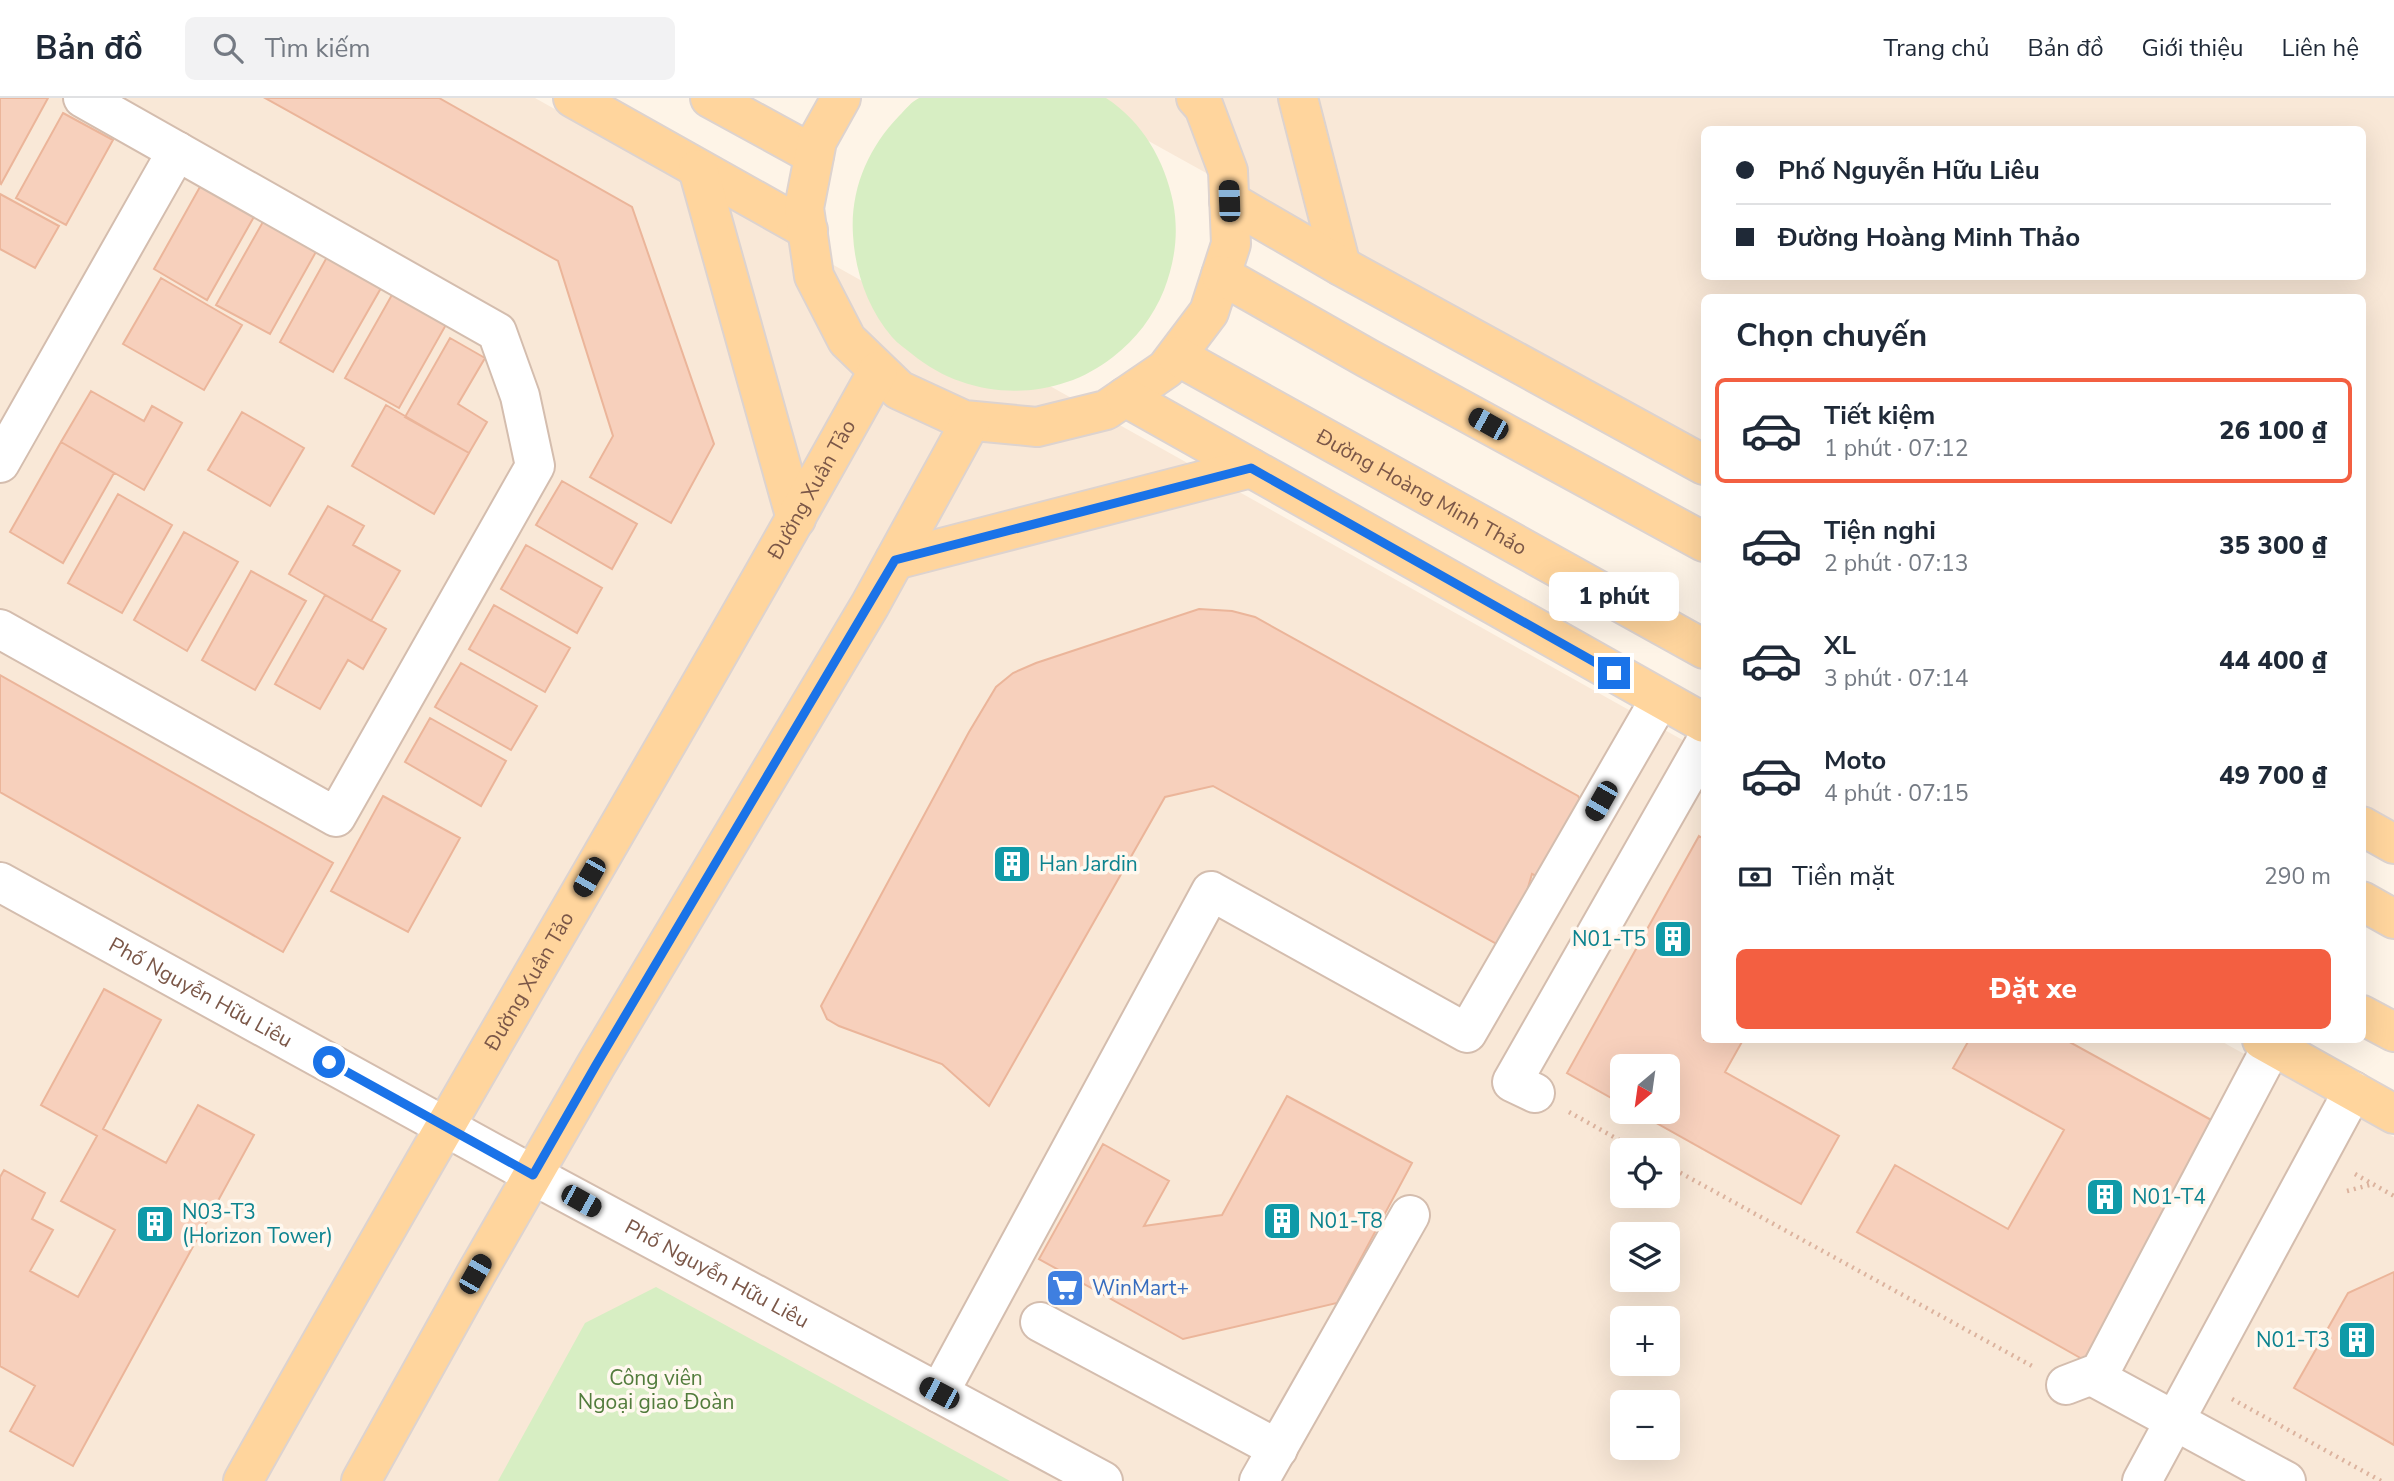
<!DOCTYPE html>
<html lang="vi">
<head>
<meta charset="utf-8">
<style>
	:root { --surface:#fff; --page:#f2f2f3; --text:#1f2937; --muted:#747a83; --line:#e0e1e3; --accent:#f35f41 }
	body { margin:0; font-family:"Nunito Sans",sans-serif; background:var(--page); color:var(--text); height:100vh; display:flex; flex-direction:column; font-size:26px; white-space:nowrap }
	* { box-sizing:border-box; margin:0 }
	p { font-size:23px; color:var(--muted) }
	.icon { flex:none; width:38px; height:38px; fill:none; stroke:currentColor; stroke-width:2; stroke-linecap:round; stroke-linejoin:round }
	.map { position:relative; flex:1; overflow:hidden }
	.panel { position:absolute; left:1701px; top:196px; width:665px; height:749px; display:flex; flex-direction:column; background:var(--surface); border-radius:10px; box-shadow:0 7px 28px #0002 }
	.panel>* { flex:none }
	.hud { position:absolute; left:1701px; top:28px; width:665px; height:154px; border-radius:10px; box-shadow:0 7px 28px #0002; display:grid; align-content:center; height:154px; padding:0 35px; background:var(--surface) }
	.needle { width:46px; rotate:209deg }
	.controls { position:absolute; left:1610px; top:956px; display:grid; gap:14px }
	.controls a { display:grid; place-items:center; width:70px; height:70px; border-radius:10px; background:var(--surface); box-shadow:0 7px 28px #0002; font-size:35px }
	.end { position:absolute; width:32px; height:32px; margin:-16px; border:9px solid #1a73e8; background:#fff; box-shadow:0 0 0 4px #fff }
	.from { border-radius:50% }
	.bubble { position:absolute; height:49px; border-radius:10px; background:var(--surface); box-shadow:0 7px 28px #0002; font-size:23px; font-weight:800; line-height:49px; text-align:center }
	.car { position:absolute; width:21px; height:42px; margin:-21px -10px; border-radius:9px; box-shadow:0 0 5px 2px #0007; background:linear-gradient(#222 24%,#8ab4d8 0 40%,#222 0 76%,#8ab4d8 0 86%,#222 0) }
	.hud b { display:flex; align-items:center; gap:24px; height:66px; font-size:26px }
	.hud b+b { border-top:2px solid var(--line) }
	.hud i { width:18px; height:18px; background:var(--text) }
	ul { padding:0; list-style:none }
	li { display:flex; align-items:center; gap:21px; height:105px; margin:0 14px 10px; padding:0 21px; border:4px solid transparent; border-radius:10px }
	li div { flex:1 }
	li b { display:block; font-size:26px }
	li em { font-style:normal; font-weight:800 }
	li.active { border-color:var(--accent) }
	li>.icon { width:63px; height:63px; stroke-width:1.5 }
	h2 { padding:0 35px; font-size:32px; line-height:84px }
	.pay { display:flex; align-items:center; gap:18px; height:77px; padding:0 35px; font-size:26px }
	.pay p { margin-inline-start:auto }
	.cta { display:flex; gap:14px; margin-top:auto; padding:14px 35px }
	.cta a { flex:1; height:80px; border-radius:10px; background:var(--accent); color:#fff; font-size:28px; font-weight:800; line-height:80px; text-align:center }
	header { display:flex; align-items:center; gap:42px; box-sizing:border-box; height:98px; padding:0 35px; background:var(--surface); border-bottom:2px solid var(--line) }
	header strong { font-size:33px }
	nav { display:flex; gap:38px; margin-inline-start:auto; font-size:24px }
	.search { width:490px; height:63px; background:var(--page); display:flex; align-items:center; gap:18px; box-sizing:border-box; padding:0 24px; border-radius:10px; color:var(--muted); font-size:26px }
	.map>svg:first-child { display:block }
</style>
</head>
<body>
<header>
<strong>Bản đồ</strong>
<div class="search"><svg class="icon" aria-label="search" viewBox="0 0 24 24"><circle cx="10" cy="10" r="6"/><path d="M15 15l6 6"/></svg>Tìm kiếm</div>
<nav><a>Trang chủ</a><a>Bản đồ</a><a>Giới thiệu</a><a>Liên hệ</a></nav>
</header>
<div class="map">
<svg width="2394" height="1383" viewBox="0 0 2394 1383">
	<rect width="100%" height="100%" fill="#fef4e7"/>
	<path fill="#f9e8d7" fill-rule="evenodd" d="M0 0H535L1704 654V942H2219L2394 1039V1383H0ZM1622 968H1668V1013H1622ZM1622 1052H1668V1097H1622ZM1622 1136H1668V1181H1622ZM1622 1220H1668V1265H1622ZM1622 1304H1668V1349H1622Z
		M1071 0H2394V733L2363 716 2362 200H1704V351ZM1704 32H2362V178H1704Z"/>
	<path fill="#d7eec3" d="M919 0H1106C1142 23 1165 63 1173 104 1179 135 1175 163 1164 192 1153 219 1136 241 1113 259 1055 305 970 304 912 256 906 251 898 246 892 239 868 211 855 174 853 137 850 92 868 50 899 18 906 11 911 4 919 0Z
		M656 1189 1010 1383H498L585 1225Z"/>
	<path fill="#f7d0bc" stroke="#ebb59a" stroke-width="2" d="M0 0H48L1 86 0 85Z
		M265 0H439L632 109 714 346 671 425 590 379 613 338 558 163Z
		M63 15 113 42 66 127 16 100Z
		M201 87 255 117 207 202 154 171Z
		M0 96 59 128 35 170 0 151Z
		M264 122 317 152 270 236 216 207Z
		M327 159 381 190 333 274 280 244Z
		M161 180 242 227 204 292 123 246Z
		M393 195 447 225 399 310 345 280Z
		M450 240 485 260 458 306 487 324 469 355 405 319Z
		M91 293 144 323 152 308 182 325 144 392 61 344Z
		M386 307 469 355 434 416 352 368Z
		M242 314 304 350 270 408 208 372Z
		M61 344 114 375 63 465 10 434Z
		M562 383 637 426 612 471 536 427Z
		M118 396 172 427 122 515 68 485Z
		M328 408 364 428 353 447 400 473 371 523 289 476Z
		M184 434 238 464 187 553 134 522Z
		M526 447 602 490 577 535 501 491Z
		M251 473 306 503 255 592 202 562Z
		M325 497 386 531 363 571 348 562 320 611 275 586Z
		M494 507 570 550 545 594 469 551Z
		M1199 511 1232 513 1255 519 1578 698 1581 703 1541 780 1532 776 1527 793 1504 850 1213 688 1165 699 989 1008 942 966 839 928 827 921 821 908 969 634 996 589 1013 575 1036 565Z
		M461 565 537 608 511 652 435 609Z
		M0 577 333 765 283 854 0 694Z
		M430 620 506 663 481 708 405 664Z
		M383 698 460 740 408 834 331 793Z
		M1699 738 1704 741V942H1743L1725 974 1839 1038 1801 1106 1635 1013H1668V968H1622V1006L1567 975Z
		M104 891 161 922 103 1031 166 1065 198 1007 254 1037 73 1368 10 1333 35 1288 0 1268V1079L4 1072 45 1095 32 1121 53 1132 30 1173 78 1199 115 1132 61 1103 97 1038 41 1007Z
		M1969 942H2066L2224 1029 2091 1266 1857 1134 1895 1067 2008 1131 2064 1032 1953 970Z
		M1287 998 1412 1065 1337 1205 1183 1241 1039 1161 1103 1046 1169 1083 1144 1128 1222 1117Z
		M2394 1174V1347L2294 1290 2348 1195Z"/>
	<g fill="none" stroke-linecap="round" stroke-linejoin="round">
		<defs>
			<g id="minor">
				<path d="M0 365 177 53"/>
				<path d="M0 531 336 719 535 368 520 298 497 234 83 0"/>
				<path id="s1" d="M0 784 533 1077 1103 1383"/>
				<path d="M1535 995 1512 984 1704 647"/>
				<path d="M1040 1224 1278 1351"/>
				<path d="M2092 1278 2286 1383"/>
				<path d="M2066 1287 2100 1274 2272 948"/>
				<path d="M939 1295 1211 793 1467 935 1660 601"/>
				<path d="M1259 1383 1410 1117"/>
				<path d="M2142 1383 2353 993"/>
			</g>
			<g id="major">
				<path d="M573 0 808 132"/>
				<path d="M710 0 814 57"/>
				<path d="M841 0 817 43 804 110 814 178 847 242 899 292 964 322 1037 329 1106 312 1166 271 1209 214 1231 146 1228 73 1204 9 1196 0"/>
				<path d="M1298 0 1341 168"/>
				<path d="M698 71 796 421"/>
				<path d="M1229 103 1341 168 1704 367"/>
				<path d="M1221 177 1367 260 1704 444"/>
				<path id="s2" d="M1177 258 1704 551"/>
				<path d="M1125 299 1704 625"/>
				<path d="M895 462 1251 370"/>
				<path d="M2362 728 2394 746"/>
				<path d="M2362 803 2394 821"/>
				<path d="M2362 917 2394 934"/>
				<path d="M2262 942 2394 1016"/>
				<path id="s3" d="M243 1383C451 1011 671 646 878 273"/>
				<path d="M361 1383 476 1176 596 967 870 507 971 323"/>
			</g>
		</defs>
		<use href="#minor" stroke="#d4bdae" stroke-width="42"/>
		<use href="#major" stroke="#ddd3cf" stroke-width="42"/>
		<path stroke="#dcb39e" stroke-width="4.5" stroke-dasharray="2 5" stroke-linecap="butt" d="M1569 1014 1637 1052
			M1668 1068 2032 1268
			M2355 1076 2394 1098
			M2347 1093 2373 1086
			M2232 1301 2381 1383"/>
		<use href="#minor" stroke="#fff" stroke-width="38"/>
		<use href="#major" stroke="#ffd59d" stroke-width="38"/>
	</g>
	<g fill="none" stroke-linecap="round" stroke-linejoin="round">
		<path stroke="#1a73e8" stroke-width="9" d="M329 964 533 1077 596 967 895 462 1251 370 1614 575"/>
	</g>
	<defs>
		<symbol id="building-square" viewBox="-11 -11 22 22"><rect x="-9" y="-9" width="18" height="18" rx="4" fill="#0f9aa8" stroke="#fff8ef"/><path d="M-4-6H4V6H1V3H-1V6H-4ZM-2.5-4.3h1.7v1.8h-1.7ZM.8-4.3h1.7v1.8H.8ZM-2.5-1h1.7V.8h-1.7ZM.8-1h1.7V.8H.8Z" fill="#fff"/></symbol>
		<symbol id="supermarket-square" viewBox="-11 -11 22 22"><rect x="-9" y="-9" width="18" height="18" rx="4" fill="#3f7fe0" stroke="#fff8ef"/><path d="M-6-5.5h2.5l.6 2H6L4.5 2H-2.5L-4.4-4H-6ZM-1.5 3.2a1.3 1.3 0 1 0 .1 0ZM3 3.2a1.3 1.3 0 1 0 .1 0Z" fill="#fff"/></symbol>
	</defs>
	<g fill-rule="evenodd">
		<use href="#building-square" x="990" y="744" width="44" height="44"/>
		<use href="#building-square" x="1651" y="819" width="44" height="44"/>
		<use href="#building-square" x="2083" y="1077" width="44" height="44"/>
		<use href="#building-square" x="1260" y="1101" width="44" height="44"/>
		<use href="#building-square" x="133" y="1104" width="44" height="44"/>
		<use href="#supermarket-square" x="1043" y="1168" width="44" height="44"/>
		<use href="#building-square" x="2335" y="1220" width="44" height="44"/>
	</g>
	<g text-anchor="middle" stroke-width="7" stroke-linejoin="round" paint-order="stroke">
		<g font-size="21" fill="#7b5748" stroke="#fff8ef">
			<text dy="7" stroke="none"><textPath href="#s3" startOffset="1143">Đường Xuân Tảo</textPath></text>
			<text dy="7" stroke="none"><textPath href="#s2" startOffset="280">Đường Hoàng Minh Thảo</textPath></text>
			<text dy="7" stroke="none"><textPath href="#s3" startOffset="576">Đường Xuân Tảo</textPath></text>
			<text dy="7" stroke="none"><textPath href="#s1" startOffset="229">Phố Nguyễn Hữu Liêu</textPath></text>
			<text dy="7" stroke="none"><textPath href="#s1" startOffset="817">Phố Nguyễn Hữu Liêu</textPath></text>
		</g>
		<g font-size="21" fill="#0d838f" stroke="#fff8ef" text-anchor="start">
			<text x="1039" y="773">Han Jardin</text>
			<text x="1646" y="848" text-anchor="end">N01-T5</text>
			<text x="2132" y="1106">N01-T4</text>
			<text x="182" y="1121">N03-T3<tspan x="182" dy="24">(Horizon Tower)</tspan></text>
			<text x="1309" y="1130">N01-T8</text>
			<text x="2330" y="1249" text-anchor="end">N01-T3</text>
		</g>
		<g font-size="21" fill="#366cbe" stroke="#fff8ef" text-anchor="start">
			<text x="1092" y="1197">WinMart+</text>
		</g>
		<g font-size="21" fill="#527c3c" stroke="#fff8ef">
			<text x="656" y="1287">Công viên<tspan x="656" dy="24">Ngoại giao Đoàn</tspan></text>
		</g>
	</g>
</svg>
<div class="controls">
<a><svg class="needle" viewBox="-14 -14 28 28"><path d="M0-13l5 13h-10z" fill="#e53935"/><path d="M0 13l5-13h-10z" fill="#747a83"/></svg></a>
<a><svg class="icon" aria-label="locate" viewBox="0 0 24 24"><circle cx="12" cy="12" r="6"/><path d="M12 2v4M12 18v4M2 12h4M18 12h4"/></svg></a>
<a><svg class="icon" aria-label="layers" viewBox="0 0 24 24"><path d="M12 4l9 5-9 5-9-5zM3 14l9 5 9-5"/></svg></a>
<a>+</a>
<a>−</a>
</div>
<i class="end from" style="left:329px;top:964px"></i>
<i class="end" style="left:1614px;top:575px"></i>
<div class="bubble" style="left:1549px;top:474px;width:130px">1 phút</div>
<i class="car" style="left:1229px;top:103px;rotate:358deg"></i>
<i class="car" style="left:1488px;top:326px;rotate:299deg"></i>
<i class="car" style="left:1601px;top:703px;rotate:210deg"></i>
<i class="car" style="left:589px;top:779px;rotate:210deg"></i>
<i class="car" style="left:581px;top:1103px;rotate:119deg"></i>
<i class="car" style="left:475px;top:1176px;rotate:30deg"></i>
<i class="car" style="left:939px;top:1295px;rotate:298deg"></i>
<div class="hud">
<b><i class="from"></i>Phố Nguyễn Hữu Liêu</b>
<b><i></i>Đường Hoàng Minh Thảo</b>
</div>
<section class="panel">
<h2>Chọn chuyến</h2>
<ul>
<li class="active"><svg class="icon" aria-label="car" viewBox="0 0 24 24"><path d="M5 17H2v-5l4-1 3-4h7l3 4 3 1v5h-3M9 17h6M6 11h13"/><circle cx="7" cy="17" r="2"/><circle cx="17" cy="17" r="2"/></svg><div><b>Tiết kiệm</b><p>1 phút · 07:12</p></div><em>26 100 ₫</em></li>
<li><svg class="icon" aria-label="car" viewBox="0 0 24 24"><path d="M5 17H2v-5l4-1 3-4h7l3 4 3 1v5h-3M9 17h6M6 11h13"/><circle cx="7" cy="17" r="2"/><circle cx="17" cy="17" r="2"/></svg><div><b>Tiện nghi</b><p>2 phút · 07:13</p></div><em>35 300 ₫</em></li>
<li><svg class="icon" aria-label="car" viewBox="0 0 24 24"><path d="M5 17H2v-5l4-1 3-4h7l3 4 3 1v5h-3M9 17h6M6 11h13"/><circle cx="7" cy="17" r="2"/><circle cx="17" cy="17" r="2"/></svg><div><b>XL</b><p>3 phút · 07:14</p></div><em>44 400 ₫</em></li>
<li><svg class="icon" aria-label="car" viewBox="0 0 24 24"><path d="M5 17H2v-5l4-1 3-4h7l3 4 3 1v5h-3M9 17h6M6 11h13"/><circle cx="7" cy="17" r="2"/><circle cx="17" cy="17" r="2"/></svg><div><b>Moto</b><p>4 phút · 07:15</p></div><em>49 700 ₫</em></li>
</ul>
<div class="pay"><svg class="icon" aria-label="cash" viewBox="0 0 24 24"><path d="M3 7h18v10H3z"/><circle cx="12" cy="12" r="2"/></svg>Tiền mặt<p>290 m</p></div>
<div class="cta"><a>Đặt xe</a></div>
</section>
</div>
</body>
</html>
